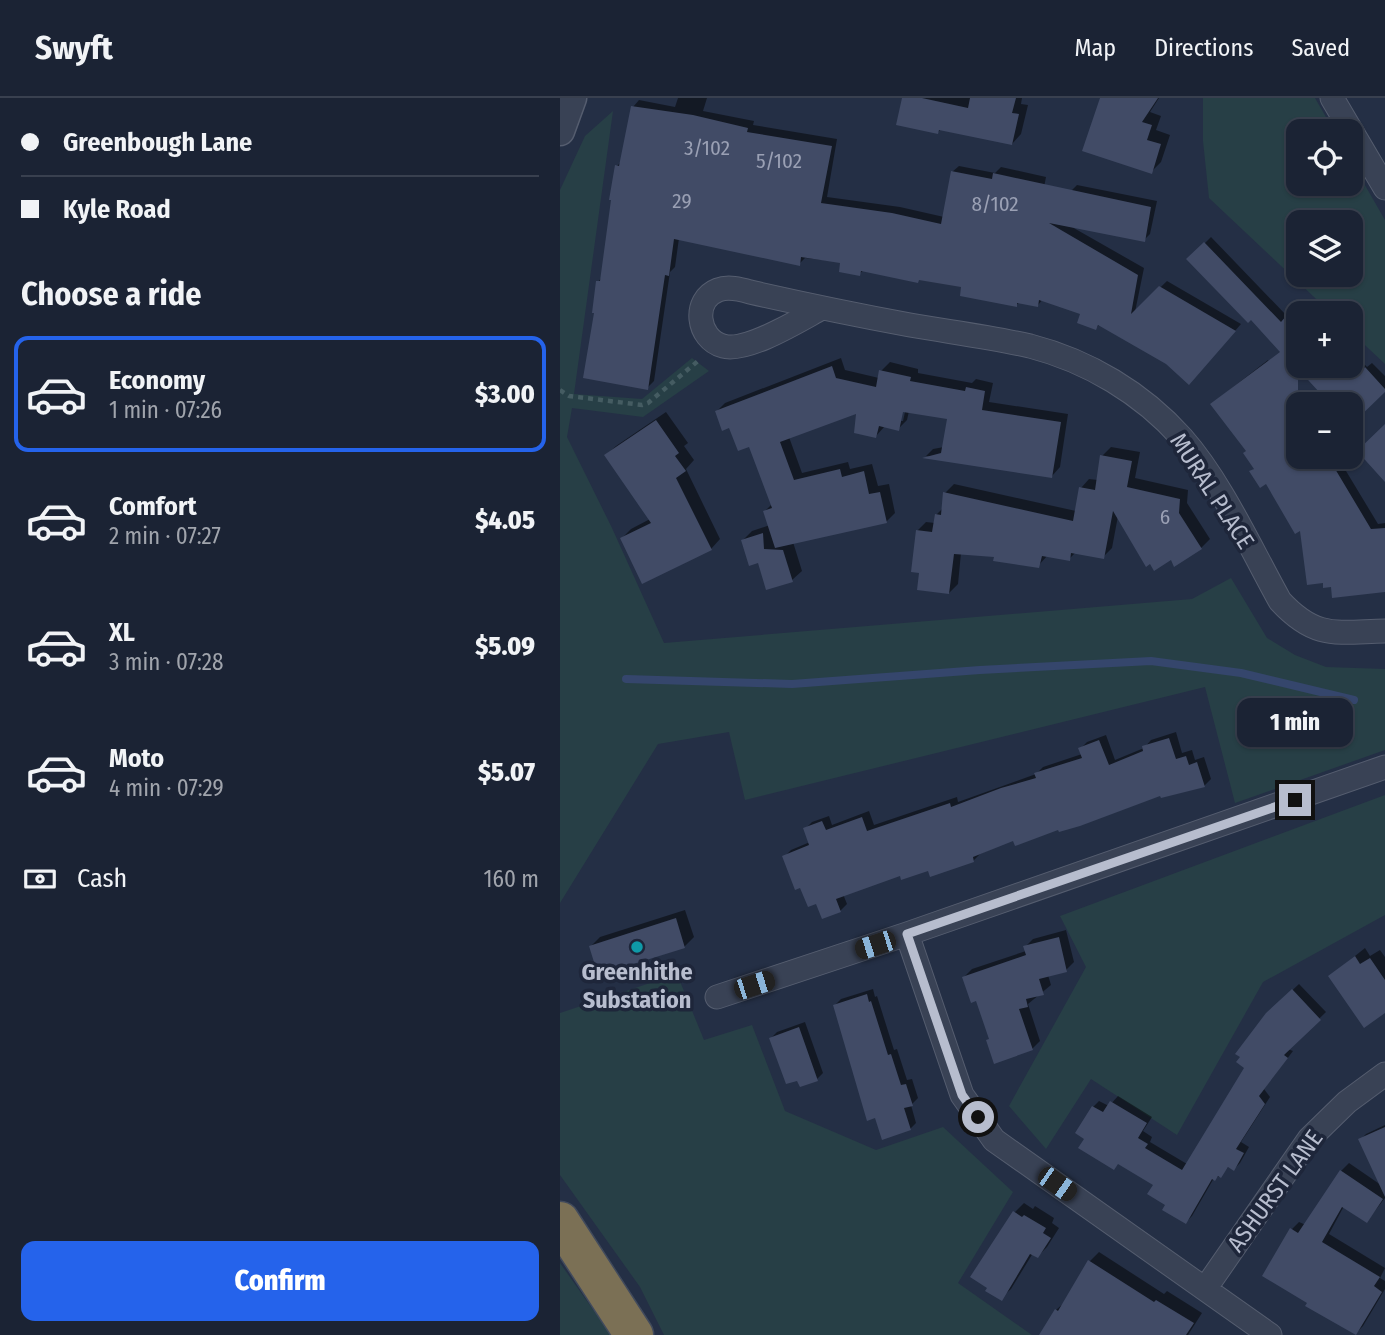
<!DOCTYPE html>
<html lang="en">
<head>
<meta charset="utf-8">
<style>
	:root { --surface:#1b2334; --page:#282f40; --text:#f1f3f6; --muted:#a0a4ac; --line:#39404f; --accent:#2563eb }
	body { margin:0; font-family:"Fira Sans Condensed",sans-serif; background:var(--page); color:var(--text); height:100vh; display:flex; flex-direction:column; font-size:26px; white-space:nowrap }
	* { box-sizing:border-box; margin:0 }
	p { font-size:23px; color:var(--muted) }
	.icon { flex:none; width:38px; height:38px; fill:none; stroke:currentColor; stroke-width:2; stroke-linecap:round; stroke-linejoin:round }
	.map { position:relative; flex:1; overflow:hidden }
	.details { display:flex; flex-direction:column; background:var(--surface); width:560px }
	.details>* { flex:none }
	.banner { display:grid; align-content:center; height:154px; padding:0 21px; background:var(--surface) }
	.tools { position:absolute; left:726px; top:21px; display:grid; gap:14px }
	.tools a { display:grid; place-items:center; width:77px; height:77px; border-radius:14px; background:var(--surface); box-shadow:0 2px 5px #0004,0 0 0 2px var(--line); font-size:35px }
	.end { position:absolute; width:32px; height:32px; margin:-16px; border:9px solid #b7bdce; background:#111; box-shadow:0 0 0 4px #111 }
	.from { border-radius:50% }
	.bubble { position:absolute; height:49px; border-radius:14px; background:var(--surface); box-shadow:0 2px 5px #0004,0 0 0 2px var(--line); font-size:23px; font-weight:800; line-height:49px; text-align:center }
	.car { position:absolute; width:21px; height:42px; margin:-21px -10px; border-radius:9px; box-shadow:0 0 5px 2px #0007; background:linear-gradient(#222 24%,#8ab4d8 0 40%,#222 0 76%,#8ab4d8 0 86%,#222 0) }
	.banner b { display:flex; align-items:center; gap:24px; height:66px; font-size:26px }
	.banner b+b { border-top:2px solid var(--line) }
	.banner i { width:18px; height:18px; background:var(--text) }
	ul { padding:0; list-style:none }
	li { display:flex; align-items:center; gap:21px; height:116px; margin:0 14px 10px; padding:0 7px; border:4px solid transparent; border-radius:14px }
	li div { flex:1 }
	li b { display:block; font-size:26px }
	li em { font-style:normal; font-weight:800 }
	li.active { border-color:var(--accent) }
	li>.icon { width:63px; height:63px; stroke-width:1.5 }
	h2 { padding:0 21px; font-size:32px; line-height:84px }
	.pay { display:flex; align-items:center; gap:18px; height:77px; padding:0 21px; font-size:26px }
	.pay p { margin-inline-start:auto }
	.action { display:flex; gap:14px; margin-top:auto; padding:14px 21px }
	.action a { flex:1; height:80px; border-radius:14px; background:var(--accent); color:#fff; font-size:28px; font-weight:800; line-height:80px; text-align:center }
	header { display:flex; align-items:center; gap:42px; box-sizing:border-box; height:98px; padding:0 35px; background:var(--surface); border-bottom:2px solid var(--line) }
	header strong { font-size:33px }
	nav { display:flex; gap:38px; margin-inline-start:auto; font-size:24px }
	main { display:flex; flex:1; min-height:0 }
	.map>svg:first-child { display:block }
</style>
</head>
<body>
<header>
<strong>Swyft</strong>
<nav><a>Map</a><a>Directions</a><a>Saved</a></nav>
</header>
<main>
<section class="details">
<div class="banner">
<b><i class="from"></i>Greenbough Lane</b>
<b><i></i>Kyle Road</b>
</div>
<h2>Choose a ride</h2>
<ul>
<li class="active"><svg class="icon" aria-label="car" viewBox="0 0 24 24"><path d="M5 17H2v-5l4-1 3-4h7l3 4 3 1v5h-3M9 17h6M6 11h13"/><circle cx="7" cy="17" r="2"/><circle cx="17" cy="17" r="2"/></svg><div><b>Economy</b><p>1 min · 07:26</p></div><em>$3.00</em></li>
<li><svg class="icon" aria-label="car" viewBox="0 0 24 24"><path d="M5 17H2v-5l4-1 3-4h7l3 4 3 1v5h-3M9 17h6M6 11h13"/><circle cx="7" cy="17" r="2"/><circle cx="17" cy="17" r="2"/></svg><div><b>Comfort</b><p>2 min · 07:27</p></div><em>$4.05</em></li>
<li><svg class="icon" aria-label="car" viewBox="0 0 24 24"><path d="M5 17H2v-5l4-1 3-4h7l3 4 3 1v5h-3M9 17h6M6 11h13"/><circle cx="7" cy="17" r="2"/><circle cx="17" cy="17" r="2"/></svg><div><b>XL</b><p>3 min · 07:28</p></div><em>$5.09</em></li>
<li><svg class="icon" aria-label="car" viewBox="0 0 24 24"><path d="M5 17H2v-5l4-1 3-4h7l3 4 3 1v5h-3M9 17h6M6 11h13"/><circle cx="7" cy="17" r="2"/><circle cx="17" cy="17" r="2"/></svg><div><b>Moto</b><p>4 min · 07:29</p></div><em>$5.07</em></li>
</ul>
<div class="pay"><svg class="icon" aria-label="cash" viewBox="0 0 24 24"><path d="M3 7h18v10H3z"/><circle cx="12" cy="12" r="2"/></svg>Cash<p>160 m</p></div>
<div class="action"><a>Confirm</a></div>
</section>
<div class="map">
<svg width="825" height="1237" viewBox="0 0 825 1237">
	<rect width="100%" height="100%" fill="#242f45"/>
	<path fill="#273f46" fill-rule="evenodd" d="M643 0H755L774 33H738V86H791V63L825 122V266L791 234V215H771L649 100 643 43ZM738 124H791V177H738Z
		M53 13 14 296 82 301 132 260 149 273 83 319 12 310 7 339 52 430 104 545 632 501 671 480 707 540 735 557 766 569 825 571V652L675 705 645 589 185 702 169 634 98 646 0 805V92L25 38Z
		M825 697V817L703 884 617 1037 531 981 486 1051 449 1008 526 869 500 818Z
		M117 876 144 942 192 927 225 1013 316 1052 383 1029 453 1094 398 1185 472 1237H104L80 1189 0 1077V915Z
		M0 1165 51 1237H0Z"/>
	<path fill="#0007" fill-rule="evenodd" d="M118 0H147L143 13 194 23 193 27 277 41 267 99 340 109 384 119 392 74 399 68 435 75 441 69 486 79 480 110 511 93 517 87 597 103 590 136 584 142 512 129 584 170 575 214 607 183 681 226 636 278 540 226 536 230 523 215 483 201 478 207 460 204 456 207 403 188 304 172 299 176 282 164 245 160 239 166 119 140 115 169 110 174 94 283 87 290 38 184 42 179 57 68 62 63 73 9 79 2 115 9Z
		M344 0H462L461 6 468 7 461 36 452 46 381 31 378 34Z
		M545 0H599L590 14 601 18 596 32 610 37 601 64 591 74Z
		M651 139 728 219 734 214 738 216V268H791V252L807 269 812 265 825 278V291L791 317V306H780L764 289 761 293 682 207 629 161Z
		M748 207 756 215H739Z
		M281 260 285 272 319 280 321 273 330 264 358 271V275L412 285 416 281 433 285 429 304 508 316 500 369 492 378 366 358 373 351 384 349 389 320 349 313 347 322 338 331 325 328 316 338 298 313 229 339 242 375 288 364 290 371 312 366 318 388 329 386 335 415 327 423 233 444 242 473 232 482 199 463 183 442 192 433 210 427 205 413 212 406 190 346 157 313 165 305ZM343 305H347L343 323H339Z
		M708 262 738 310V359H769L778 373 783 368 818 426 825 425V492L773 487 741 430 707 384 692 373 695 370 688 353 659 300Z
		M106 314 128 345 124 348 134 362 126 371 160 441 151 451 62 440 71 431 90 421 46 357 56 348Z
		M551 349 580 354 575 380 628 392 627 405 650 441 641 450 611 460 558 418 552 450 543 459 516 454 509 461 488 457 478 468 436 457 401 455 398 486 389 495 361 473 357 433 366 424 375 425 376 417 383 410 385 395 394 386 516 413 521 390 529 381 538 382 542 358Z
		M616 634 622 655 632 652 635 662 644 659 651 681 644 688 601 695 499 730 454 741 420 756 413 763 341 776 283 796 287 806 280 813 257 804 224 759 231 752 250 744 245 731 252 724 269 718 272 727 309 713 314 727 397 699 398 704 476 676 483 669 522 656 520 651 527 644 546 637 555 662 584 650 591 642Z
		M125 812 134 839 124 849 31 848 40 839Z
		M506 832 514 864 506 872 488 877 491 887 468 906 480 943 472 951 430 940 417 901 404 879 412 871 466 853 465 849 473 841Z
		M805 850 810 858 820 852 825 859V913L770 878Z
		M739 886 766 914 728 951 733 953 704 991 710 999 681 1044 689 1049 680 1065 674 1071 669 1068 661 1078 654 1080 632 1118 626 1124 608 1106 595 1086 526 1040 533 1009 539 1003 549 1008 558 998 592 1019 583 1033 592 1039 590 1044 627 1066 686 970 707 916Z
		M313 891 315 899 317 898 334 952 337 951 347 982 352 981 358 1000 351 1007 356 1025 350 1031 275 907 281 901Z
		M245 924 263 975 257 981 211 940 217 934Z
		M825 1027V1100L807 1123 784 1108 769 1136 825 1170 820 1180 825 1183V1191L803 1228 795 1236 732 1131 739 1124 746 1127 781 1073 789 1065 821 1087 800 1042 806 1036Z
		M464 1105 473 1111 475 1108 494 1120 492 1125 499 1130 487 1149 478 1158 473 1155 451 1191 441 1200 454 1115Z
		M539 1154 604 1196 607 1193 642 1215 628 1237H491L483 1232 496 1212 506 1203 530 1163Z"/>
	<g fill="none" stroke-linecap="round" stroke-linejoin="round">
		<path stroke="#35466c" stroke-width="8" d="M66 581 232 586 420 572 591 563 681 575 794 602"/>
	</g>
	<path fill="#414b66" d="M342 0H362L408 10 410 0H456L452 15 459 16 452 47 379 32 378 36 336 27Z
		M540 0H598L582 24 592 27 587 42 601 46 592 76 522 53Z
		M71 8 133 17 188 30 187 34 272 48 261 105 332 115 381 126 391 73 432 81 433 75 591 109 585 144 489 125 578 177 571 216 599 188 676 233 629 287 606 266 538 227 536 232 517 225 520 216 479 202 478 209 457 205V209L400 198 401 189 359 182 358 185 301 173 300 178 279 174 280 165 241 159 240 168 114 141 109 178 105 177 88 292 23 280 34 215H32L36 183H40L51 102H49L55 67 59 68Z
		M644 144 721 224 726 218 738 230V268H794L800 274 805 269 825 291V294L791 327V306H778L764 292 760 295 738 271V294L733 298 738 308V359H768L811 431 825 430V494L772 500 771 489 763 490V485L747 487 740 433 735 436 706 386 700 390 689 373 694 371 683 355 686 353 650 306 720 254 691 222 688 225 626 161Z
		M272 268 276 280 316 289 319 272 351 279 350 283 405 293 406 289 425 293 422 312 501 324 492 380 362 360 381 355 387 321 343 314 339 333 319 328 316 340 294 335 296 316 220 344 234 382 280 371 282 379 304 373 309 396 320 394 327 425 215 450 203 413 212 410 189 349 178 353 169 330 162 333 155 313Z
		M96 322 119 355 115 358 126 373 116 380 152 452 82 486 60 440 91 425 44 357Z
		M825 326V384L797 353Z
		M540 357 572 363 567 389 620 401 619 415 642 451 614 469 611 462 594 473 590 466 586 469 553 413 544 461 511 455 510 463 482 458 479 470 433 463 434 459 394 456 389 496 357 492 359 475 351 474 356 432 372 434 375 416 381 417 383 394 513 423 519 389 535 392Z
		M203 435 204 451 223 452 233 484 206 492 198 465 189 468 181 442Z
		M609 640 616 661 626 658 629 667 637 664 645 689 601 700 600 698 520 728 499 734 498 732 455 748 453 743 413 759 414 764 370 779 368 773 341 782 340 778 276 801 281 814 262 821 256 806 248 809 240 790 235 792 222 758 249 747 243 730 262 723 266 732 302 719 307 733 390 705 391 709 441 690 476 680 474 675 522 660 518 650 539 642 549 667 583 653 582 648Z
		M116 820 125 850 38 877 29 848Z
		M499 839 507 874 479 881 484 897 466 901 468 909 459 911 473 952 434 966 426 942 429 941 416 903 411 905 402 879 466 857 463 848Z
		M795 858 800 866 810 860 825 882V915L804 930 768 878Z
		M732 891 761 922 724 957 728 960 699 998 705 1006 676 1051 684 1055 674 1073 668 1069 661 1080 658 1078 655 1083 652 1081 626 1126 602 1112 605 1107 587 1096 593 1087 558 1066 554 1072 518 1050 524 1041 515 1035 532 1008 543 1014 550 1003 587 1025 578 1040 588 1046 585 1050 622 1072 684 970 676 964 680 959 675 956 706 915Z
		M307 896 309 904 311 903 328 957 331 956 341 987 346 986 353 1008 344 1010 351 1032 322 1042 315 1020 307 1023 273 907Z
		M239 929 258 983 240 989 237 983 226 986 209 940Z
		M825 1029V1099L798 1041Z
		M780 1072 823 1101 807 1125 782 1109 762 1144 820 1179 814 1188 822 1194 796 1237 745 1208 747 1205 702 1178 730 1130 738 1135Z
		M453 1113 462 1119 464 1117 486 1130 483 1135 491 1140 478 1160 470 1156 442 1203 425 1193 427 1190 410 1179Z
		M528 1162 594 1204 596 1202 634 1225 626 1237H479L495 1211 498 1213Z"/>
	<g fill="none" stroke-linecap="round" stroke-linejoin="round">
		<defs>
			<path id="minor" d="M772 0 825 90
				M260 211C238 223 186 255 163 248 137 241 132 202 158 192 168 188 180 191 190 194 243 206 296 217 350 227 390 234 431 239 470 248 528 263 582 295 622 340 661 384 691 451 720 503 756 542 777 534 825 533
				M347 836 402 997 434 1042 710 1237
				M157 899 347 836 825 669
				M645 1191 749 1041 787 1004 825 976"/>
			<path id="tertiary" d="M0 33 12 0"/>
			<path id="motorway" d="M0 1123 74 1237"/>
		</defs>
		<use href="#minor" stroke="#555d6f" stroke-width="25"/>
		<use href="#tertiary" stroke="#555d6f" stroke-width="31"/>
		<use href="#motorway" stroke="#414a5c" stroke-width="41"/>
		<path stroke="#455c62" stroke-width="4.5" stroke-dasharray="5 5" stroke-linecap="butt" d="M0 292 9 298 82 307 88 305 138 263"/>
		<use href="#minor" stroke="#394255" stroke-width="23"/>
		<use href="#tertiary" stroke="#394255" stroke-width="28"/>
		<use href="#motorway" stroke="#7b7055" stroke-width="38"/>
	</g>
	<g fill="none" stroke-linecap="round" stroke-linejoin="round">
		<path stroke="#b7bdce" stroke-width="9" d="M418 1019 402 997 347 836 735 702"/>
	</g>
	<circle fill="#0f9aa8" stroke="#1e263a" stroke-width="2.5" cx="77" cy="849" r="7"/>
	<g text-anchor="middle" stroke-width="7" stroke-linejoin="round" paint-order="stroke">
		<g font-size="21" fill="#9aa0b4">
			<text x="147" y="57">3/102</text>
			<text x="219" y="70">5/102</text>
			<text x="122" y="110">29</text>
			<text x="435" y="113">8/102</text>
			<text x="605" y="426">6</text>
		</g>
		<g font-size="24" fill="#b7bdce" stroke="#1e263a">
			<text transform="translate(652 393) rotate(57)" y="8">MURAL PLACE</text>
			<text transform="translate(715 1093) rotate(-54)" y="8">ASHURST LANE</text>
		</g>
		<g font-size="24" font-weight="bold" fill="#b7bdce" stroke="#1e263a">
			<text x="77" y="882">Greenhithe<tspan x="77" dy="28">Substation</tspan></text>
		</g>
	</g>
</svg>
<div class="tools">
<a><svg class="icon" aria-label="locate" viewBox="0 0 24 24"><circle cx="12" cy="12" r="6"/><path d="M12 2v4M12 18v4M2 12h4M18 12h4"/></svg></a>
<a><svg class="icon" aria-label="layers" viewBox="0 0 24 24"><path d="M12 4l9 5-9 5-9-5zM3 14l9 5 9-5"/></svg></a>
<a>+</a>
<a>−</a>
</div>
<i class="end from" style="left:418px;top:1019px"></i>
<i class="end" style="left:735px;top:702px"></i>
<div class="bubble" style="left:677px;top:600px;width:116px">1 min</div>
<i class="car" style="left:315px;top:847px;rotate:252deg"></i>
<i class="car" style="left:194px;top:887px;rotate:72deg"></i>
<i class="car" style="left:497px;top:1086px;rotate:125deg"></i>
</div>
</main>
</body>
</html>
